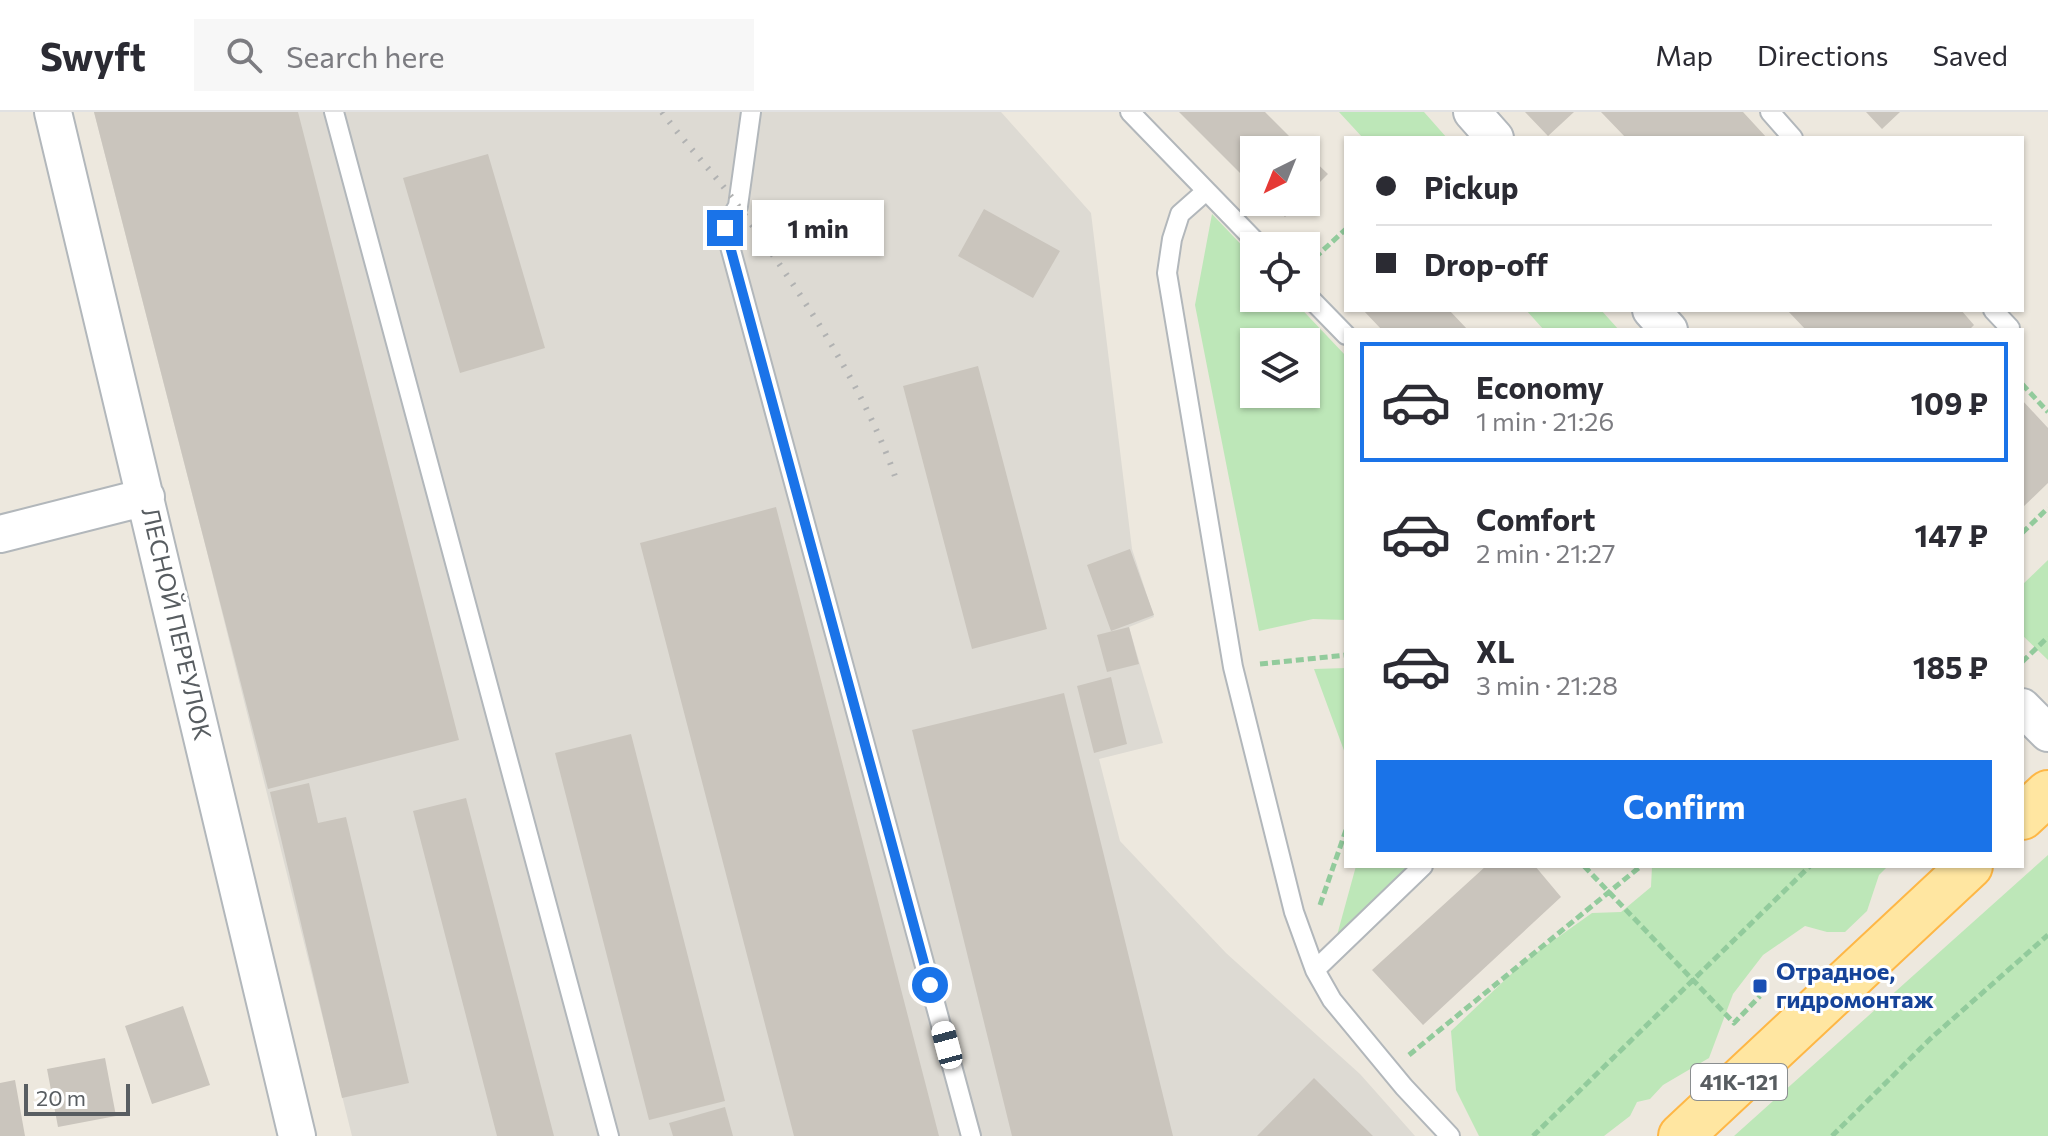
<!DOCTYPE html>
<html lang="en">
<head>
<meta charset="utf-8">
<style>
	:root { --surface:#fff; --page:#f7f7f7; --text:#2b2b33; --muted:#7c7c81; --line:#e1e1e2; --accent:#1a73e8 }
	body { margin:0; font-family:Commissioner,sans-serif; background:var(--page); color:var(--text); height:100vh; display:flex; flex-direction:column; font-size:30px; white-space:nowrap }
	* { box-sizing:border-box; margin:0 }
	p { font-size:26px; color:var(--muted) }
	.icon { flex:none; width:44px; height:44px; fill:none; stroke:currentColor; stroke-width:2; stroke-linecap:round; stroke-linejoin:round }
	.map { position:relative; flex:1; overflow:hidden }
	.side { position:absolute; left:1344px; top:216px; width:680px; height:540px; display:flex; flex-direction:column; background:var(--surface); border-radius:0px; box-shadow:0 2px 6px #0004 }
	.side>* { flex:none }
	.hud { position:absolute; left:1344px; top:24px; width:680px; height:176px; border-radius:0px; box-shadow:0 2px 6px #0004; display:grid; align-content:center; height:176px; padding:0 32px; background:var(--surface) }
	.needle { width:52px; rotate:223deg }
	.fabs { position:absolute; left:1240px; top:24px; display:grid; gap:16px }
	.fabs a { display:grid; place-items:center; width:80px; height:80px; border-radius:0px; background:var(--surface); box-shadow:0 2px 6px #0004; font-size:40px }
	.scale { position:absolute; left:24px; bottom:20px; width:106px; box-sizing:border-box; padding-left:8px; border:4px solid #585d61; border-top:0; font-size:22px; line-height:28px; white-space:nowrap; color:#585d61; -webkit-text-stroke:6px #fff; paint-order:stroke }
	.end { position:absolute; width:36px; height:36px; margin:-18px; border:10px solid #1a73e8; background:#fff; box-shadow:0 0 0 4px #fff }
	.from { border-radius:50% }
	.bubble { position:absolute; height:56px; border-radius:0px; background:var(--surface); box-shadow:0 2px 6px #0004; font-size:26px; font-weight:700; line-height:56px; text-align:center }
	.car { position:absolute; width:24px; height:48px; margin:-24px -12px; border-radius:10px; box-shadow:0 0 6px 2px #0007; background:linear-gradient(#fff 24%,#345 0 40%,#fff 0 76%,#345 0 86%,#fff 0) }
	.hud b { display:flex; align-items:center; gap:28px; height:76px; font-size:30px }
	.hud b+b { border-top:2px solid var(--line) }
	.hud i { width:20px; height:20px; background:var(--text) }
	ul { padding:14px 0 0; list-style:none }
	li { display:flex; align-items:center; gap:24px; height:120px; margin:0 16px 12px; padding:0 16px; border:4px solid transparent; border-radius:0px }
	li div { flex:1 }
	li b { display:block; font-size:30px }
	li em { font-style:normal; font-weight:700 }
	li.selected { border-color:var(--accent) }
	li>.icon { width:72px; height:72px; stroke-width:1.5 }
	.action { display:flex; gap:16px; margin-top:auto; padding:16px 32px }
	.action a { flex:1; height:92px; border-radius:0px; background:var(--accent); color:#fff; font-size:32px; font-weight:700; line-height:92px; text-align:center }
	header { display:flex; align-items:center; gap:48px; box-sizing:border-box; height:112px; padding:0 40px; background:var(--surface); border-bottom:2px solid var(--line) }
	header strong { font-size:38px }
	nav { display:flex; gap:44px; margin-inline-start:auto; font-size:28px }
	.search { width:560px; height:72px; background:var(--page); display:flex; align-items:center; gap:20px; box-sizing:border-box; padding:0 28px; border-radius:0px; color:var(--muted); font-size:30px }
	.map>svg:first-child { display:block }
</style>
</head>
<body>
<header>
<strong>Swyft</strong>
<div class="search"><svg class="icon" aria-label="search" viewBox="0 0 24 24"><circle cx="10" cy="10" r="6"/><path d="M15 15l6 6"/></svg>Search here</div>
<nav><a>Map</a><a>Directions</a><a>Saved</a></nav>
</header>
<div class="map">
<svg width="2048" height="1024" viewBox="0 0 2048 1024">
	<rect width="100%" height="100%" fill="#ede8de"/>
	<path fill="#dddad3" d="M94 0H1001L1091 101 1132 437 1154 505 1129 515 1163 631 1099 647 1120 729 1226 841 1360 962 1415 1024H352L207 440Z"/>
	<path fill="#bde7b8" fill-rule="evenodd" d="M1339 0H1424L1447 26H1363Z
		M1212 102 1254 146V186H1291L1346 244V508L1313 507 1259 519 1195 193ZM1254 230H1306V282H1254Z
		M1526 198H1601L1619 218H1544Z
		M2048 448V548L2022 523V473Z
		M1346 556V644L1314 557Z
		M2048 743V1024H1734Z
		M1356 754H1411L1336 827Z
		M1652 754H1888L1879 763 1867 799 1845 820H1827L1805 814 1763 843 1733 882 1709 946 1663 973 1650 987 1637 990 1630 1004 1604 1024H1479L1456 978 1451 919 1526 848 1592 801 1621 800 1651 775Z"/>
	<path fill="#cac5bd" d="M94 0H298L459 628 268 677Z
		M1179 0H1265L1303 38H1254V75Z
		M1525 0H1574L1548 24Z
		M1601 0H1743L1767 26H1626Z
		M1866 0H1900L1882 17Z
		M1306 41 1328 62 1306 84Z
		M488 42 545 236 460 261 403 66Z
		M1269 90H1300L1285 105Z
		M984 97 1060 139 1033 186 958 144Z
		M1363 198H1449L1468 218H1382Z
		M1787 198H1961L1974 213 1969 218H1806Z
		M978 254 1047 517 972 537 903 274Z
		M2022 288 2048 316V371L2022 396Z
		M776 395 939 1024H794L640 431Z
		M1130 437 1154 503 1111 519 1087 453Z
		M1129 515 1139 552 1107 560 1097 523Z
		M1111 565 1127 632 1094 641 1077 574Z
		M1064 581 1173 1024H1012L912 618Z
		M631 622 725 989 649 1008 555 641Z
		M309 671 318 711 346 705 409 971 342 986 270 680Z
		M466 686 554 1024H497L413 699Z
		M1486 754H1535L1561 785 1423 913 1372 858Z
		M183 894 210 973 152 992 125 914Z
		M105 946 116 1004 58 1015 47 957Z
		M1314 966 1373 1024H1257Z
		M15 968 25 1024H0V971Z
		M725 995 733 1024H673L669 1011Z"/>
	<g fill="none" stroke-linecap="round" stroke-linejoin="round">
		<defs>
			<path id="lane" d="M334 0 609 1024
				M751 0 738 94 725 116 971 1024
				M1130 0 1260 134
				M1770 0 1793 26
				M1206 79 1180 102 1172 127 1167 161 1233 555 1294 800 1315 858 1332 888 1404 975 1450 1024
				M1306 182 1346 223
				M1993 198 2010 216
				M1315 858 1423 754"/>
			<path id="street" d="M53 0 297 1024
				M1472 0 1495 26
				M1651 198 1669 218
				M0 422 146 385
				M2022 595 2048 621"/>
			<path id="primary" d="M2022 705 2048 681
				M1681 1024 1970 754"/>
		</defs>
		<use href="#lane" stroke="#b2b7bb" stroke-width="22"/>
		<use href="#street" stroke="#b2b7bb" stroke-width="40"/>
		<use href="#primary" stroke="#feb746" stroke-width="48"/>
		<path stroke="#92cb9c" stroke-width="5" stroke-dasharray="8 4" stroke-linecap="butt" d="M1306 154 1346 117
			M2022 272 2048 300
			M2022 421 2048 396
			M2022 550 2048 525
			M1260 552 1346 543
			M1584 754 1734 911 1760 884
			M1320 793 1346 718
			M1409 943 1641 754
			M1533 1024 1810 754
			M1832 1024 1930 927 2048 823"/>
		<use href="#lane" stroke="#fff" stroke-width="18"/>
		<use href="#street" stroke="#fff" stroke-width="36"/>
		<use href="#primary" stroke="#ffe6a1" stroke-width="44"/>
		<path stroke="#b1b2b2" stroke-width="6" stroke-dasharray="2 10" stroke-linecap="butt" d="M662 0C686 33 715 62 739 95 800 180 865 274 898 373"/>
	</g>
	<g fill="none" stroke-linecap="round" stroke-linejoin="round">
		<path stroke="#1a73e8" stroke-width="10" d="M725 116 930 873"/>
	</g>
	<rect fill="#1a4fb4" stroke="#fff" stroke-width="3" x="1752" y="866" width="16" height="16" rx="4"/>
	<g text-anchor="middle" stroke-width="6" stroke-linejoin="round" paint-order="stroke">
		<rect fill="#fff" stroke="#8a8e90" stroke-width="2" x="1691" y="952" width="96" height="36" rx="6"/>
		<g font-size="22" font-weight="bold" fill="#585d61">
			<text x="1739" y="978">41К-121</text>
		</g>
		<g font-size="24" fill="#585d61" stroke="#fff">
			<text transform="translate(176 512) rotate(77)" y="8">ЛЕСНОЙ ПЕРЕУЛОК</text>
		</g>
		<g font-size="24" font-weight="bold" fill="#164399" stroke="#fff" text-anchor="start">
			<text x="1776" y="868">Отрадное,<tspan x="1776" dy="28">гидромонтаж</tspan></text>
		</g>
	</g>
</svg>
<div class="fabs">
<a><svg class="needle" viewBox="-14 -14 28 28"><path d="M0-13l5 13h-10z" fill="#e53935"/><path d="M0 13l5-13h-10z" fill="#7c7c81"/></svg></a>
<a><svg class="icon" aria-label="locate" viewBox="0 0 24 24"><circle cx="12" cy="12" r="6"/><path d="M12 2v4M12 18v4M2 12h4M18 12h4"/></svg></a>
<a><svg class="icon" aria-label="layers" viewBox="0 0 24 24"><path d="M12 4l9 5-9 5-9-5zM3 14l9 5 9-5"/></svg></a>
</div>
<div class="scale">20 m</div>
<i class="end from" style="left:930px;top:873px"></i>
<i class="end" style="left:725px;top:116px"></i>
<div class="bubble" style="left:752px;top:88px;width:132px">1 min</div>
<i class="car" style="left:947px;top:933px;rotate:345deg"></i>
<div class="hud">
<b><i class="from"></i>Pickup</b>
<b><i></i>Drop-off</b>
</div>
<section class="side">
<ul>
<li class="selected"><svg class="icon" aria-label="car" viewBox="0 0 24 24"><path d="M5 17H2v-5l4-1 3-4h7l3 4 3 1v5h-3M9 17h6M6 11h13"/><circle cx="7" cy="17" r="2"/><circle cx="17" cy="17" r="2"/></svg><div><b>Economy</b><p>1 min · 21:26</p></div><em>109 ₽</em></li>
<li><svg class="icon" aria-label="car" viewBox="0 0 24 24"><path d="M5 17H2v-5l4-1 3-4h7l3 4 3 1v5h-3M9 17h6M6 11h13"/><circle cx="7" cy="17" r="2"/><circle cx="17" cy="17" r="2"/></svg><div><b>Comfort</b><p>2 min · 21:27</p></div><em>147 ₽</em></li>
<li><svg class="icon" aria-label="car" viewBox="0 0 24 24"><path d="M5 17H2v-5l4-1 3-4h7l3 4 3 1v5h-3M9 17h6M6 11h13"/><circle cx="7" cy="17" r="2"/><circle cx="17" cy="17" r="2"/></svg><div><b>XL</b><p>3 min · 21:28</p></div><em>185 ₽</em></li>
</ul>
<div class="action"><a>Confirm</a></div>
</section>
</div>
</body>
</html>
